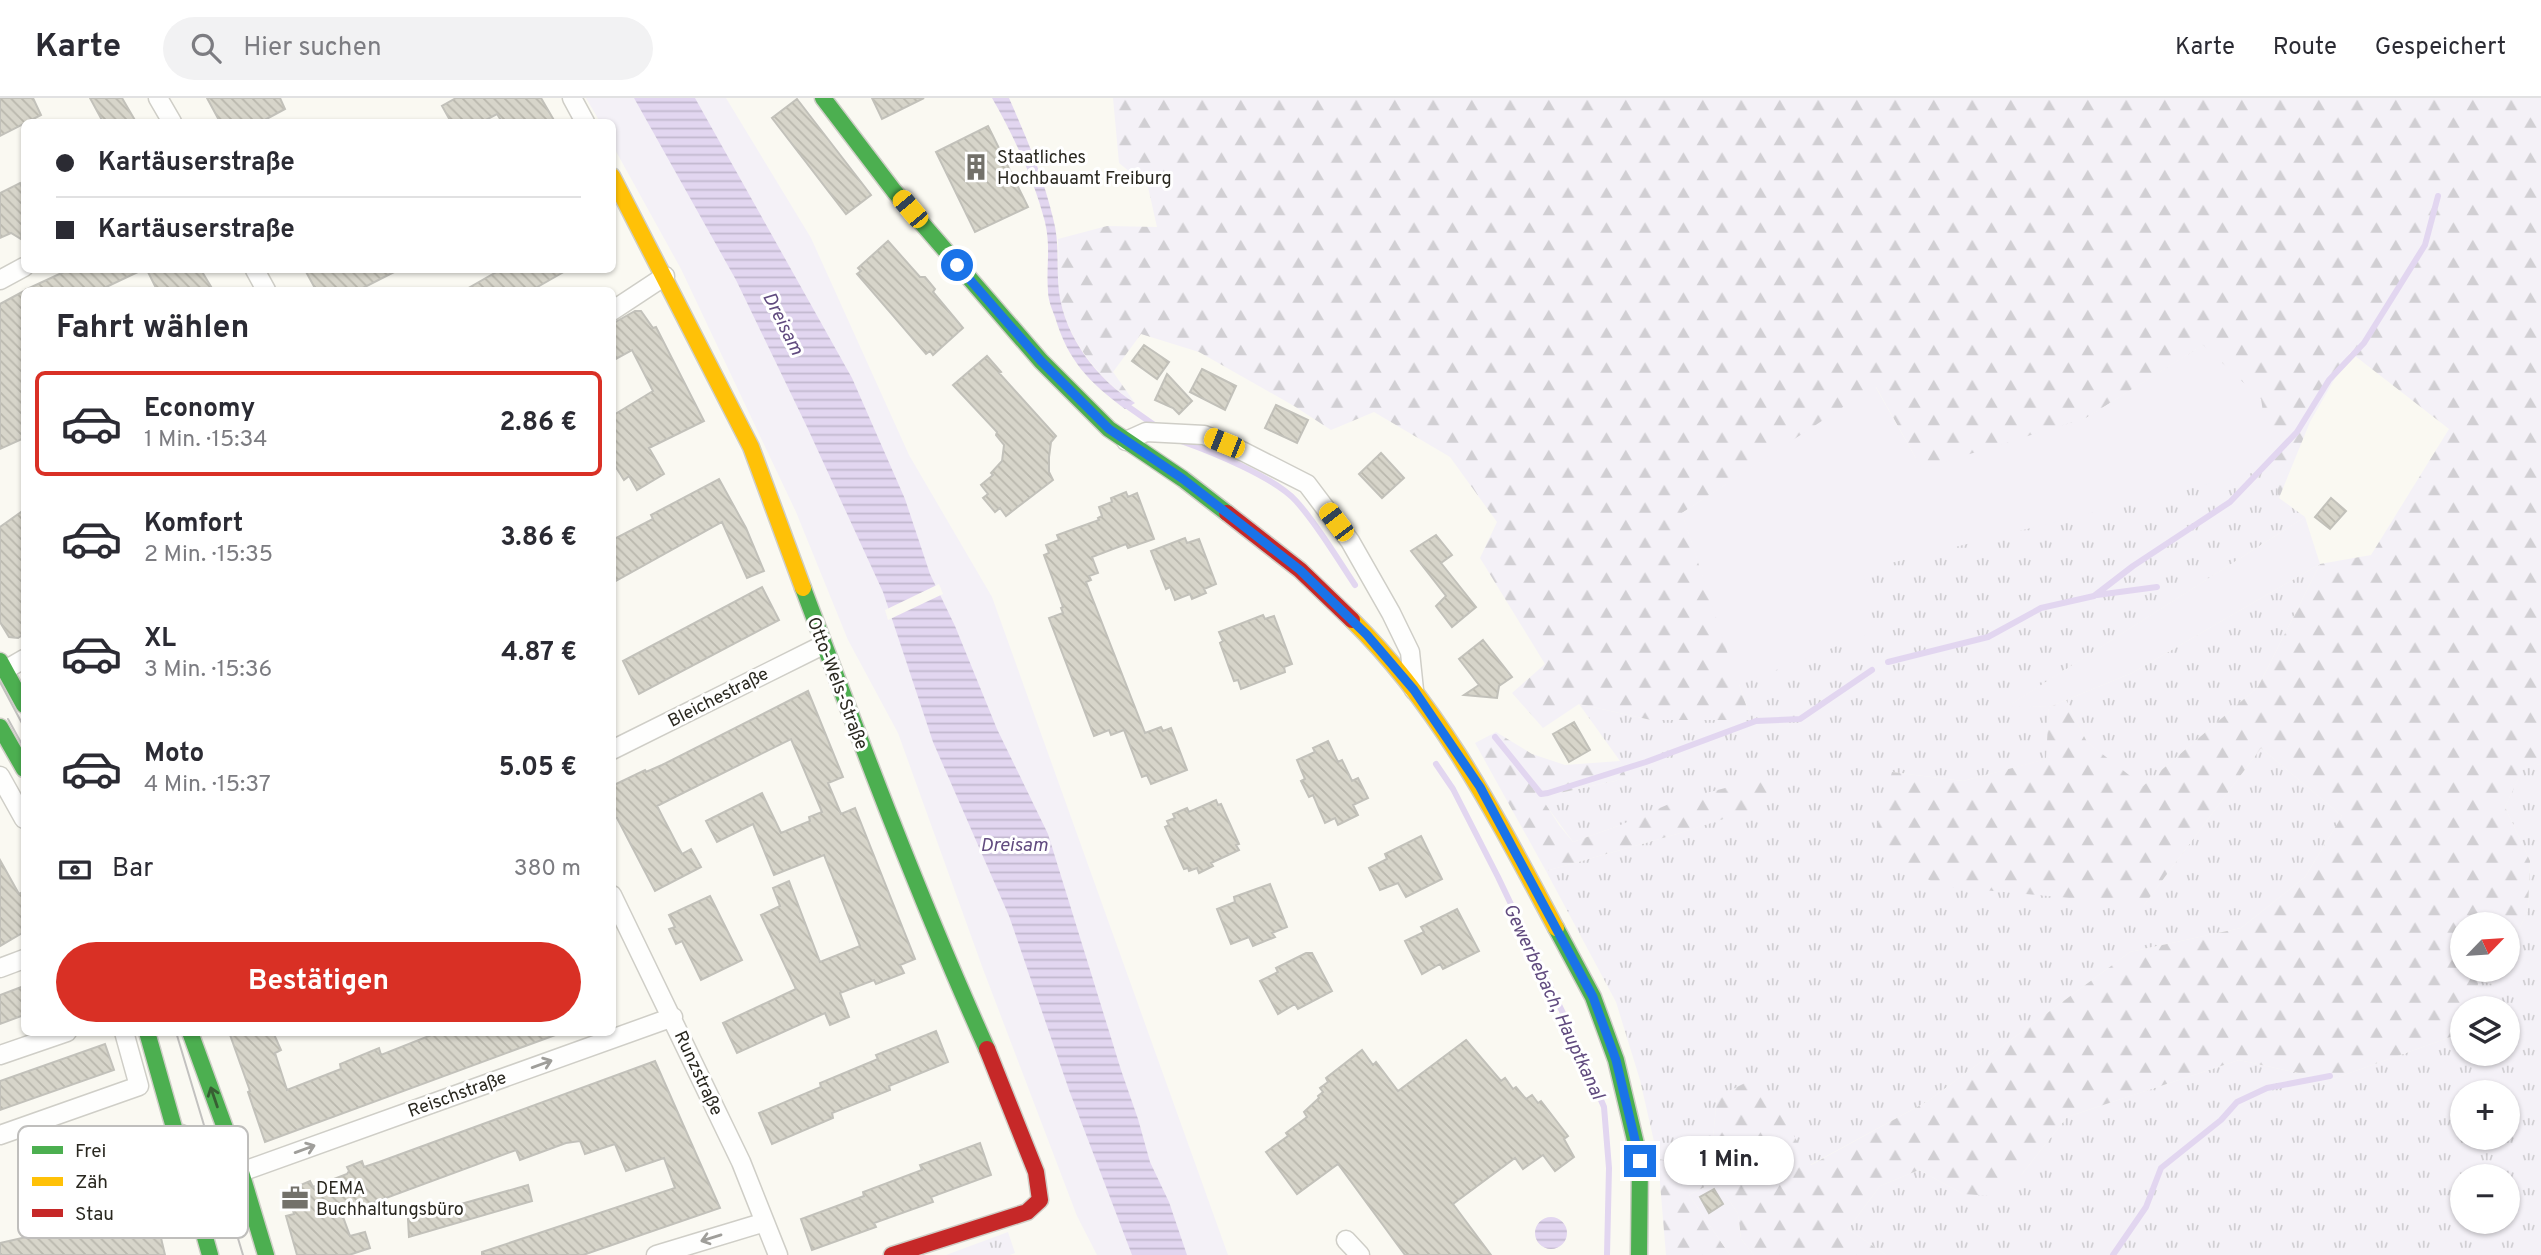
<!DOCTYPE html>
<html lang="de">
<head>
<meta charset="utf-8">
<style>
	:root { --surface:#fff; --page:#f2f2f3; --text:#2b2b33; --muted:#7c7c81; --line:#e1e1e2; --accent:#d93025 }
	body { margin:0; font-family:Overpass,sans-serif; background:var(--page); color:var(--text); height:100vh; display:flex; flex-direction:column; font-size:26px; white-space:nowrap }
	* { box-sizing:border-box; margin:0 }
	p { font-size:23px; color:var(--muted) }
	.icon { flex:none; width:38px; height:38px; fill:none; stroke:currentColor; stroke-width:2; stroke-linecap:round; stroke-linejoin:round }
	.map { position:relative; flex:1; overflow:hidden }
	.side { position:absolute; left:21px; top:189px; width:595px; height:749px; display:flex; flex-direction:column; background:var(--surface); border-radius:10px; box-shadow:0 2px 5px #0004 }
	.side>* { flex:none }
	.top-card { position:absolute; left:21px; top:21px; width:595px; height:154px; border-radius:10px; box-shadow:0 2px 5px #0004; display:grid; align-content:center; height:154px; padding:0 35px; background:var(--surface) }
	.needle { width:46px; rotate:65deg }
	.controls { position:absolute; left:2450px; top:814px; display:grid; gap:14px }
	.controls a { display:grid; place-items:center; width:70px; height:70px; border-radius:50%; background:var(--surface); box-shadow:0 2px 5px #0004; font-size:35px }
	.end { position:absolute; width:32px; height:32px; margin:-16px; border:9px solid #1a73e8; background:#fff; box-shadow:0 0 0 4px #fff }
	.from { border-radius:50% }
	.bubble { position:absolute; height:49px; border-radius:24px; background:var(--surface); box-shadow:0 2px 5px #0004; font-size:23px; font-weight:700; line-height:49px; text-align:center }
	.car { position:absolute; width:21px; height:42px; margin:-21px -10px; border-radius:9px; box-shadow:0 0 5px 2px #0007; background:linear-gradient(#f5c518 24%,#345 0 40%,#f5c518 0 76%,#345 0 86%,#f5c518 0) }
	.top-card b { display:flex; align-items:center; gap:24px; height:66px; font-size:26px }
	.top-card b+b { border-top:2px solid var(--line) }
	.top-card i { width:18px; height:18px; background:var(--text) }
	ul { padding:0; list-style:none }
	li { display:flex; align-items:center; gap:21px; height:105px; margin:0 14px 10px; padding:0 21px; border:4px solid transparent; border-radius:10px }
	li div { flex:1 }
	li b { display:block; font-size:26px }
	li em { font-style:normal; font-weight:700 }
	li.selected { border-color:var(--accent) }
	li>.icon { width:63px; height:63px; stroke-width:1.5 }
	h2 { padding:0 35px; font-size:32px; line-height:84px }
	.pay { display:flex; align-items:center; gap:18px; height:77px; padding:0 35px; font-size:26px }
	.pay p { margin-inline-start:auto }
	.button { display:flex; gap:14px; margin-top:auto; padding:14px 35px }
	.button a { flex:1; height:80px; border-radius:42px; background:var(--accent); color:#fff; font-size:28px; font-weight:700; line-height:80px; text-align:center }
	header { display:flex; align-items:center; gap:42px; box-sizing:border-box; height:98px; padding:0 35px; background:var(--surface); border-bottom:2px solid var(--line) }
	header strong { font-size:33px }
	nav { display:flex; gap:38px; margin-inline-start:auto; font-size:24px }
	.search { width:490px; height:63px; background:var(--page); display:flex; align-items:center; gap:18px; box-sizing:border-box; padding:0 24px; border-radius:38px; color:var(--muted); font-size:26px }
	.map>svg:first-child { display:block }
</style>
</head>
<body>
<header>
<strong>Karte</strong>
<div class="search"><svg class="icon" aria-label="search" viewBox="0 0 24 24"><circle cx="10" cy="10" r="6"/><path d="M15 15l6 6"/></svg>Hier suchen</div>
<nav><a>Karte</a><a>Route</a><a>Gespeichert</a></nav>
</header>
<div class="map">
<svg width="2541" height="1157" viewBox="0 0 2541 1157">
	<defs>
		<pattern id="grass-tufts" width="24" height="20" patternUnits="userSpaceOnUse" patternTransform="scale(1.75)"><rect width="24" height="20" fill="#f4f1f7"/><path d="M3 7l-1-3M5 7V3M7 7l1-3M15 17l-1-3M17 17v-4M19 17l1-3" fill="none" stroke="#d1cfd3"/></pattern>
		<pattern id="forest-firs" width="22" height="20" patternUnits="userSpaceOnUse" patternTransform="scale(1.75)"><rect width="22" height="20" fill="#f4f1f7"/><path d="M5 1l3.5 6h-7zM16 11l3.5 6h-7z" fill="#d1cfd3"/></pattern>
		<pattern id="water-rules" width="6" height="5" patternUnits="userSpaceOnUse" patternTransform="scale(1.75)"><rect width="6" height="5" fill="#e2d6f0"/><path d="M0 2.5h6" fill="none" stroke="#c2b8ce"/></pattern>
		<pattern id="building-back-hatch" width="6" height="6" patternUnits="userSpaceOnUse" patternTransform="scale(1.75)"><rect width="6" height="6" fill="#d7d5ca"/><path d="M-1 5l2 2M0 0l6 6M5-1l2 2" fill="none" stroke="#b9b7ad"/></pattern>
	</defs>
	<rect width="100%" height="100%" fill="#faf9f2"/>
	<path fill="url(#grass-tufts)" fill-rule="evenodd" d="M2203 247 2261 301 2279 400 2305 419 2010 607 2049 609 2047 661 1963 683 1892 674 2144 807 2261 650 2342 718 2305 779 2241 830 2130 854 1928 1003 1810 1067 1717 999 1710 1071 1658 1061 1640 982 1616 904 1546 773 1677 736 1773 704 1618 728 1573 744 1540 699 1615 683 1625 679 1620 663 1579 606 1651 622H1751L1682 415 2086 320Z
		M2320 466 2258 589 2142 689 2087 644 2066 602 2132 575Z
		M2526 663 2541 667V1157H1886L1848 1131 1880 1088 1919 1072 1963 1096 2022 1076 2067 1019 2239 962 2330 982 2462 935V956H2508V910H2471L2479 883 2493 886 2500 872H2508V855L2528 812 2530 763 2505 709ZM2462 994H2508V1040H2462ZM2462 1078H2508V1124H2462Z
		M1008 1134 1015 1155 1010 1157H946Z"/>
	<path fill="url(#forest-firs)" d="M1113 0H2541V667L2526 664 2505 709 2530 763 2528 812 2508 855V826H2462V872H2500L2493 886 2479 883 2471 910H2462V935L2330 982 2239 962 2067 1019 2022 1076 1993 1098 1963 1096 1919 1072 1880 1088 1848 1131 1886 1157H1754L1741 1141 1738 1116 1717 1083 1689 1097 1730 1157H1666L1658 1061 1710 1070 1717 999 1759 978 1811 1067 1928 1003 2130 854 2241 830 2305 779 2342 718 2261 650 2144 807 1939 788 1872 747 1892 674 1963 683 2046 661 2049 609 2066 602 2087 644 2143 688 2258 589 2320 466 2371 457 2449 331 2350 254 2310 324 2279 400 2272 370 2203 247 2086 320 1922 371 1876 289 1682 415 1751 622H1651L1579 606 1543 630 1512 595 1545 566 1480 460 1497 424 1450 359 1374 314 1331 332 1294 308 1199 254 1141 236 1113 274 1135 305C1098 281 1067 241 1059 196 1057 179 1059 159 1058 141L1107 128 1157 129 1148 89 1119 65Z
		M1496 634 1532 656 1565 667 1620 663 1626 679 1615 683 1541 699 1559 727 1573 744 1618 728 1676 703 1763 680 1773 705 1677 736 1546 773 1475 645Z"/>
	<path fill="#f4f1f7" d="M586 0H726L811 140 909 357 992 499 1228 1157H1097L1077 1118 983 871 898 635 848 542 796 414 681 171 613 48 612 24H600Z
		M2203 247 2261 301 2272 370 1863 472 1873 534 1738 587 1682 415 1875 288 1922 371 2086 320Z
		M2305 419 2320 466 2132 575 2049 609 2008 608Z
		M1717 1083 1738 1116 1741 1141 1754 1157H1730L1689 1097Z"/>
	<path fill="url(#water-rules)" d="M634 0H695L852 280 905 401 930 476 955 528 997 631 1048 736 1121 972 1138 1021 1150 1064 1169 1104 1187 1157H1132L1069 992 1009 818 933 644 883 494 807 329 736 182Z
		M992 0H1009C1026 39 1043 78 1053 120 1060 145 1056 169 1059 194 1065 240 1098 282 1135 305L1125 311C1089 284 1068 263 1055 219 1052 211 1048 202 1048 193 1046 168 1051 150 1045 124 1034 82 1014 38 992 0Z
		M1535 1135a16 16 0 1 1 32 0a16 16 0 1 1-32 0Z"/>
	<path fill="#faf9f2" d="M939 486 943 496 888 522 885 512Z"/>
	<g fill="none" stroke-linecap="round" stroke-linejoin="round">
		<path stroke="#e2d6f0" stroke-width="6" d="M1123 305 1157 329
			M1181 343C1212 354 1274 379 1296 403 1318 427 1336 459 1355 487
			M2097 497 2157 489
			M1888 564 1988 539 2041 510 2094 498 2133 468 2230 404 2297 334 2329 282 2364 245 2425 147 2438 98
			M1495 639 1541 696 1548 695 1646 664 1756 623 1800 621 1872 572
			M1436 666 1453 691 1498 779 1572 934 1604 1009 1609 1070 1607 1157
			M2113 1157 2146 1109 2161 1070 2221 1022 2237 1004 2267 990 2330 978"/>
	</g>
	<path fill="url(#building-back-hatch)" stroke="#c2c1ba" stroke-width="2" d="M0 0H33L41 17 0 38Z
		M90 0H122L136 24H103Z
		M207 0H280L285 11 261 24H220Z
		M456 0H541L555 24H502L497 16 482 24H451L442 8Z
		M872 0H924L882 21Z
		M797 1 871 97 846 116 772 20Z
		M988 28 1028 109 975 134 936 54Z
		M20 85 24 94V128L22 129 21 141 11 135 0 140V95Z
		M888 143 920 179H925L935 191 933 194 963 230 933 257 930 253 926 256 857 176 861 173 858 170Z
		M68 172H142L100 192H25Z
		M147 172H201L213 192H157Z
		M305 172H398L359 192H316Z
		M500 172H567L532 192H465Z
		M24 193V340L0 351V206Z
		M635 213H641L653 230 656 229 704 323 649 350 664 376 637 392 629 378 624 382 612 363V318L653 293 632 252 612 263V226Z
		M1144 247 1169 264 1157 281 1132 263Z
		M987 258 1001 274 999 275 1056 338 1051 344 1049 359V374L1053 382 1006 418 1000 410 995 414 983 400 988 396 981 387 993 377 991 375 1002 363 1004 347 996 337 997 334 953 287Z
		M1202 271 1236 288 1225 312 1190 294Z
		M1167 276 1192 303 1179 316 1173 310 1155 302Z
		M1276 307 1308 322 1297 345 1265 330Z
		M1381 355 1404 380 1382 400 1359 376Z
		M719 381 746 430 764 473 747 480 722 424 612 485V442L653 421 651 417Z
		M1126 394 1128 399 1137 395 1154 441 1128 450 1126 446 1092 459 1098 475 1089 478 1091 482 1086 484 1145 635 1161 629 1163 633 1171 630 1187 672 1151 686 1147 677 1142 679 1124 632 1111 637 1109 632 1094 638 1049 520 1063 515 1061 510 1063 509 1044 457 1049 455 1046 447 1059 442 1057 437 1099 422 1098 420 1102 418 1099 409 1112 404 1111 400Z
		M2331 400 2346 413 2330 431 2315 419Z
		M24 412V536L18 540 9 539 0 524V429Z
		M1436 437 1452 457 1441 465 1476 509 1452 529 1436 508 1446 498 1411 453Z
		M1185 440 1187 445 1199 441 1216 486 1204 491 1206 495 1192 501 1190 496 1175 502 1170 489 1166 491 1151 453Z
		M762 489 779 522 639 596 623 563Z
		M1263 517 1265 521 1274 518 1292 566 1284 569 1285 574 1241 591 1238 582 1234 583 1220 545 1223 543 1219 534Z
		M1483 542 1512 579 1499 588 1497 600 1464 597 1479 587 1459 561Z
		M808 593 843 679 828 685 841 716 855 710 915 861 900 867 904 875 876 886 874 882 840 895 849 919 830 927 825 915 737 955 723 925 796 891 761 817 780 808 773 790 789 783 820 864 860 848 824 757 774 777 753 726 717 744 706 723 762 695 781 735 810 723 809 719 822 714 791 641 657 708 682 756 691 751 701 769 655 793 617 720 612 719V688L645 672 646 674 662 667Z
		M1574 624 1590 652 1569 664 1553 636Z
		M1328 643 1338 664 1342 662 1352 683 1358 680 1368 700 1353 707 1358 717 1338 727 1335 720 1325 725 1313 697 1309 699 1301 683 1305 681 1297 662 1315 654 1313 650Z
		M1216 702 1218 707 1221 706 1239 746 1236 747 1239 752 1211 765 1213 768 1199 775 1197 770 1189 773 1188 770 1184 771 1165 729 1169 727 1167 723 1175 720 1173 716 1187 710 1189 714Z
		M1421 738 1442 781 1406 799 1398 785 1380 792 1369 770 1387 761 1385 756Z
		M0 762 19 796 24 793V834L0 848Z
		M1270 786 1287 829 1272 835 1275 839 1253 848 1249 839 1231 846 1217 811 1235 804 1234 799Z
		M710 798 742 862 701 882 682 843 676 846 669 831 675 829 669 817Z
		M1457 811 1479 853 1443 871 1440 866 1422 876 1405 843 1424 834 1421 829Z
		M1306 855H1312L1332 893 1298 911 1295 906 1278 916 1260 883 1278 874 1276 870Z
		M24 888V917L0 926V897Z
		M936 933 948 964 889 988 890 992 832 1015 833 1020 772 1046 759 1015 821 989 820 985 878 961 876 957Z
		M229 934H273L281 952 275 955 287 992 341 971 340 966 379 950 381 957 439 934 558 936 265 1044 248 994 250 993Z
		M1466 942 1501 983 1505 980 1513 991 1516 989 1526 1001 1532 997 1538 1005 1541 1003 1568 1038 1564 1041 1574 1059 1555 1073 1543 1057 1523 1071 1515 1060 1453 1106 1491 1157H1405L1338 1066 1297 1096 1266 1054 1288 1038 1286 1035 1307 1019 1304 1014 1319 1000 1318 998 1323 994 1320 990 1328 984 1326 980 1362 952 1373 967 1376 964 1398 993Z
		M105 946 114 972 0 1012V983Z
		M655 963 720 1110 583 1157H482V1154L675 1090 664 1060 626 1073 615 1046 585 1056 580 1043 566 1045 520 1062 516 1052 375 1104 377 1107 364 1112 363 1108 342 1116 350 1138 365 1134 370 1150 349 1157H297L286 1118 294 1116 289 1099 296 1089 310 1083 313 1089 347 1076 349 1073 347 1069 362 1063 364 1069 379 1064Z
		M980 1045 991 1077 931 1099 933 1104 874 1125 876 1129 812 1152 801 1121 864 1098 863 1094 922 1072 920 1067Z
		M528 1087 532 1103 409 1139 408 1121Z
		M1714 1091 1723 1106 1709 1115 1700 1099Z
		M154 1110 165 1157H0V1145Z"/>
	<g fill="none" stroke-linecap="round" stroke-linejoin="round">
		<defs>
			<path id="street" d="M158 0 172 24
				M572 0 585 24
				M255 172 266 192
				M0 182 24 169
				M612 213 665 178
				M1126 343 1146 334 1204 337 1244 354 1307 386 1350 443 1391 515 1410 554 1414 592
				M5 572 24 561
				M612 652 823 547
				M0 678 24 721
				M612 797 741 1064 778 1157
				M0 870 24 861
				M0 957 67 934
				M0 1037 139 988 124 934
				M241 1074 673 919
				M1346 1142 1360 1157
				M656 1157 765 1124"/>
			<path id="fast" d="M823 0 894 93 1041 263 1109 331 1183 381 1227 415
				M803 490C861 645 919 800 987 951
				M0 563 24 607
				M0 629 24 671
				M1556 830 1593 899 1616 962 1640 1063 1639 1157
				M147 934 210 1157
				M190 934 241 1074 266 1157
				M182 1035C198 1059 212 1071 241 1074"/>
			<path id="slow" d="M612 78 751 349 803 490
				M1352 522C1441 609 1498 722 1556 830"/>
			<path id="jam" d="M1227 415 1300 472 1352 522
				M892 1157 1027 1114 1040 1102 1036 1074 987 951"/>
		</defs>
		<use href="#street" stroke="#cfcec7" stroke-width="21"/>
		<use href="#fast" stroke="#cfcec7" stroke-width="19"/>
		<use href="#slow" stroke="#cfcec7" stroke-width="19"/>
		<use href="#jam" stroke="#cfcec7" stroke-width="19"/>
		<use href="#street" stroke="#fefefd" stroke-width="18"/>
		<use href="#fast" stroke="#4caf50" stroke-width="16"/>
		<use href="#slow" stroke="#ffc107" stroke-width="16"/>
		<use href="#jam" stroke="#c62828" stroke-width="16"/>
		<path stroke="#c2c1bf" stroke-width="2" d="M0 584 24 629
			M8 621 24 650
			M176 934 243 1157"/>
	</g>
	<defs><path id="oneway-shaft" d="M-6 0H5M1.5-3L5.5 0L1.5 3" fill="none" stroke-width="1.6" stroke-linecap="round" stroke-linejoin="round" transform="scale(1.75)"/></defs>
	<g stroke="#9f9e9a">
		<use href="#oneway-shaft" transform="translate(542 966) rotate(-20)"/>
		<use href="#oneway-shaft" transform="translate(305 1051) rotate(-20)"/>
		<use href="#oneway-shaft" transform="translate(711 1140) rotate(163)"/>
	</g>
	<use stroke="#385e33" href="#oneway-shaft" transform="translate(214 999) rotate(-109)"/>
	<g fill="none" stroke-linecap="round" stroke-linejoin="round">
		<path stroke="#1a73e8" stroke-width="9" d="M957 167 1041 263 1109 331 1183 381 1300 472 1367 537 1414 592 1480 689 1593 899 1616 962 1640 1063"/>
	</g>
	<defs>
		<symbol id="building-bare" viewBox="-9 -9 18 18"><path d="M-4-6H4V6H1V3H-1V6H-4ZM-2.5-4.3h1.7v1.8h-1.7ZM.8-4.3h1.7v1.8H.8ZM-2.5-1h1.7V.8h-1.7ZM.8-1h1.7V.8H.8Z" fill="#73716a" stroke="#fff" stroke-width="2.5" paint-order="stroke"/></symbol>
		<symbol id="office-bare" viewBox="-9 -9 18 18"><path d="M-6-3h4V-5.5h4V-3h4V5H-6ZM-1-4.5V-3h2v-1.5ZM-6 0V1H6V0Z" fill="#73716a" stroke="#fff" stroke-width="2.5" paint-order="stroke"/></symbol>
	</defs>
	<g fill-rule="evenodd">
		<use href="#building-bare" x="957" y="50" width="38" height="38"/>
		<use href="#office-bare" x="276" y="1081" width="38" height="38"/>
	</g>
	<g text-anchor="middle" stroke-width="6" stroke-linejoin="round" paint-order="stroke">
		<g font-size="18" fill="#2a2820" stroke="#fff" text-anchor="start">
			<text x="997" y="65">Staatliches<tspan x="997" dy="21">Hochbauamt Freiburg</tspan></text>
			<text x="316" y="1096">DEMA<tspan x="316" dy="21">Buchhaltungsbüro</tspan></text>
		</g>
		<g font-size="18" fill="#2a2820" stroke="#fff">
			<text transform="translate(838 585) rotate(69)" y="6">Otto-Wels-Straße</text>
			<text transform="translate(718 599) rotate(-27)" y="6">Bleichestraße</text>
			<text transform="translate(699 975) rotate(65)" y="6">Runzstraße</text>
			<text transform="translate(457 996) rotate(-20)" y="6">Reischstraße</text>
		</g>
		<g font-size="19" font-style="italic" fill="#614b7f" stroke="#fff">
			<text transform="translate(784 225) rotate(63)" y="7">Dreisam</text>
			<text x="1014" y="753">Dreisam</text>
			<text transform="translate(1555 903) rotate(65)" y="7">Gewerbebach, Hauptkanal</text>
		</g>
	</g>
	<rect x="18" y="1028" width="230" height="112" rx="10" fill="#fff" stroke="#bfbebc" stroke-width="2"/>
	<rect x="32" y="1048" width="31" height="8" fill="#4caf50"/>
	<rect x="32" y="1079" width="31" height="9" fill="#ffc107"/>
	<rect x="32" y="1111" width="31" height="8" fill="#c62828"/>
	<g font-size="19" fill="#2a2820">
		<text x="75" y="1059">Frei</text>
		<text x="75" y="1090">Zäh</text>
		<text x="75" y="1122">Stau</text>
	</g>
</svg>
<div class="controls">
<a><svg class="needle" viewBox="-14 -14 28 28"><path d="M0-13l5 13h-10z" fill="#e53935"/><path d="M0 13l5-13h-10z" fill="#7c7c81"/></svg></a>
<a><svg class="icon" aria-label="layers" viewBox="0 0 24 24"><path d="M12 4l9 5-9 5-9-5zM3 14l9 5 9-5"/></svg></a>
<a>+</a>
<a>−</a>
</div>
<i class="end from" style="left:957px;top:167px"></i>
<i class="end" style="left:1640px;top:1063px"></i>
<div class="bubble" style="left:1664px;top:1038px;width:130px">1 Min.</div>
<i class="car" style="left:910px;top:111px;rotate:320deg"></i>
<i class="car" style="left:1224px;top:345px;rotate:292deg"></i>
<i class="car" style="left:1336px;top:424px;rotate:323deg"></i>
<div class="top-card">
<b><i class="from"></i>Kartäuserstraße</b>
<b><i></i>Kartäuserstraße</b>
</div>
<section class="side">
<h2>Fahrt wählen</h2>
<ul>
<li class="selected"><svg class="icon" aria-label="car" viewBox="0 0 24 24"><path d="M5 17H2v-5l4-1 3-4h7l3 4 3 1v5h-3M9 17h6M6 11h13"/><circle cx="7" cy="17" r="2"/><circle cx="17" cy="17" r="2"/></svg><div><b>Economy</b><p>1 Min. · 15:34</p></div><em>2.86 €</em></li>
<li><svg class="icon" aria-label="car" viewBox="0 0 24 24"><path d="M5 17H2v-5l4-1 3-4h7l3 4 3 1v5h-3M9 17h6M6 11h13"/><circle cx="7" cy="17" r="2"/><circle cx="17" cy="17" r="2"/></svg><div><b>Komfort</b><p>2 Min. · 15:35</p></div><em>3.86 €</em></li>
<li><svg class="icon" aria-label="car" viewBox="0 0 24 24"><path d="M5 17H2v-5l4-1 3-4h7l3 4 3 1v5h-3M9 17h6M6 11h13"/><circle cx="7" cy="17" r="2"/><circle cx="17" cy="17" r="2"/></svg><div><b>XL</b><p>3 Min. · 15:36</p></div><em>4.87 €</em></li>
<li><svg class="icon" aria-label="car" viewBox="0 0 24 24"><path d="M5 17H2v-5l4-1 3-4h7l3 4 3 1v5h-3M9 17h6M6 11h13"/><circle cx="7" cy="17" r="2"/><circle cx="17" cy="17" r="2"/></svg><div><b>Moto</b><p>4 Min. · 15:37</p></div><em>5.05 €</em></li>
</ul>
<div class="pay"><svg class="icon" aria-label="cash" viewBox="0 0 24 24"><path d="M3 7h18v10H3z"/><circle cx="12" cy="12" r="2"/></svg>Bar<p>380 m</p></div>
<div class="button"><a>Bestätigen</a></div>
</section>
</div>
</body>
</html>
